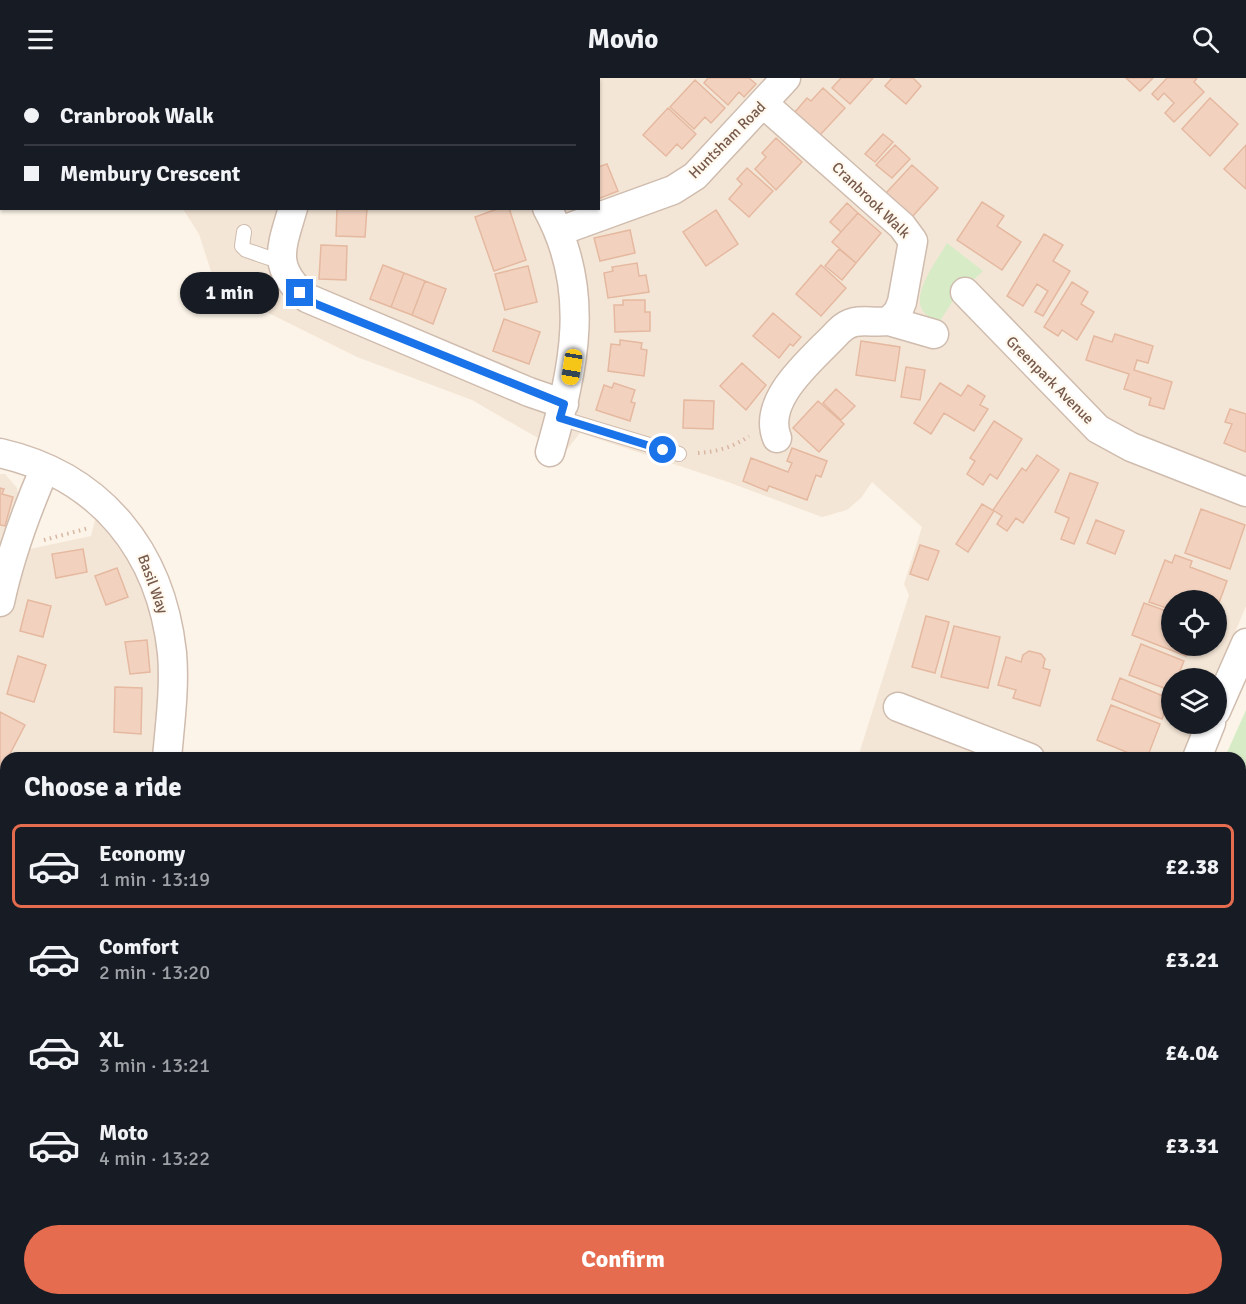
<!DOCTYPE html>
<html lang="en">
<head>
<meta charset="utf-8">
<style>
	:root { --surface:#171b24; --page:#242831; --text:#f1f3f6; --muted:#9ea1a6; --line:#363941; --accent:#e56c4e }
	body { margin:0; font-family:Signika,sans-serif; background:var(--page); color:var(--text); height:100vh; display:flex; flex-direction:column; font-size:22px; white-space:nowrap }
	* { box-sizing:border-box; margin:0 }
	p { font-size:20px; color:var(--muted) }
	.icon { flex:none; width:33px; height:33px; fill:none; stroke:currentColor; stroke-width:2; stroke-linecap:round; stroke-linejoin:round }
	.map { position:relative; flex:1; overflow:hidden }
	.side { position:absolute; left:0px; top:674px; width:1246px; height:554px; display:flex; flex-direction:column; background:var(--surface); border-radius:18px 18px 0 0; box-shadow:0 2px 4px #0004 }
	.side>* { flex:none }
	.guide { position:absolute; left:0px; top:0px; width:600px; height:132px; box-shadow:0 2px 4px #0004; display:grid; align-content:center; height:132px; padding:0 24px; background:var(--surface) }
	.buttons { position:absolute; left:1161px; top:512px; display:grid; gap:12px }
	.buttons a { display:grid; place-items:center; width:66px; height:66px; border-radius:50%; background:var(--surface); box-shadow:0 2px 4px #0004; font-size:30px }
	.end { position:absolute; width:27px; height:27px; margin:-14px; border:8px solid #1a73e8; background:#fff; box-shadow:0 0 0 3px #fff }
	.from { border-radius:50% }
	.bubble { position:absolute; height:42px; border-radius:21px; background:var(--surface); box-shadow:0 2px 4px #0004; font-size:20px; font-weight:700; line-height:42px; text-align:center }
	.car { position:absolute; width:18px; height:36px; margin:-18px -9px; border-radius:8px; box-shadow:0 0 4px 2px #0007; background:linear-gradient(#f5c518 24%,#345 0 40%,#f5c518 0 76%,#345 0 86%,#f5c518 0) }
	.guide b { display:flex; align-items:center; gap:21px; height:57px; font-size:22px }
	.guide b+b { border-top:2px solid var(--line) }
	.guide i { width:15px; height:15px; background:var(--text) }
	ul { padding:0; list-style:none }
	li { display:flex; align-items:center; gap:18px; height:84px; margin:0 12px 9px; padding:0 12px; border:3px solid transparent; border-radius:9px }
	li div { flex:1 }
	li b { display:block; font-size:22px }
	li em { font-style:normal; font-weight:700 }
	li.on { border-color:var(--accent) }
	li>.icon { width:54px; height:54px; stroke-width:1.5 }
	h2 { padding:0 24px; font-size:27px; line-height:72px }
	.action { display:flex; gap:12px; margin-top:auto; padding:12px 24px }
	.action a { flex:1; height:69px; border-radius:36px; background:var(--accent); color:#fff; font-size:24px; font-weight:700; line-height:69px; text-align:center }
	header { display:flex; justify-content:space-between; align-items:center; height:78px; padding:0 24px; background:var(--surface); font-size:27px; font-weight:700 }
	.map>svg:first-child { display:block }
</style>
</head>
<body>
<header><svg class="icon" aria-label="menu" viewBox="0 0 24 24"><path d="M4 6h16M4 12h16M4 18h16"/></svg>Movio<svg class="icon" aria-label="search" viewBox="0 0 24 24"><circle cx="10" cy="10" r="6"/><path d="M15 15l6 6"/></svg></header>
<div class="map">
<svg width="1246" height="1226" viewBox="0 0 1246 1226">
	<rect width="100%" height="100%" fill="#fcf4e8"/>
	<path fill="#f4e6d6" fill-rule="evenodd" d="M100 0H1246V528L1216 600H1172V645H1196L1181 679H858L909 517 904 506 922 449 872 404 861 420 847 432 822 439 728 404 580 355 564 375 472 322 357 279 216 209 199 156 183 131 598 130V2ZM1172 522H1216V567H1172Z
		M0 396H5L17 410 19 420 1 465 30 471 91 458 100 423 157 509 167 679 6 680V812L0 818Z
		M676 1221H920L919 1226H675Z"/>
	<path fill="#f1e4f9" d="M1246 678V1226H960V1221H1240V688Z"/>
	<path fill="#d6ebc6" d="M947 165 983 193 956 218 940 243C897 233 934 188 947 165Z
		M1246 632V760L1241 766 1240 680 1225 679Z
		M6 812V1023L0 1037V818Z"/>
	<path fill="#f2d2bf" stroke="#e5b8a0" stroke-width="1.5" d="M708 0H749L756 6 744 19 739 14 728 27 704 5Z
		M841 0H873L850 26 832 10Z
		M892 0H913L921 8 906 26 885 8Z
		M1126 0H1153L1140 13Z
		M1167 0H1197L1194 4 1204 14 1174 44 1165 35 1174 25 1164 15 1158 22 1152 16Z
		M695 2 725 30 711 45 705 39 694 51 670 29Z
		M823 10 845 30 820 57 795 34 807 20 811 23Z
		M1210 20 1238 46 1210 78 1182 51Z
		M668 30 696 56 682 71 677 66 666 78 643 57Z
		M883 56 893 64 875 84 865 76Z
		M776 60 802 84 776 112 755 91 766 79 762 75Z
		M895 67 910 81 892 100 876 87Z
		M1246 67V111L1224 91Z
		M607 86 618 113 598 121V89Z
		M912 87 938 110 912 139 886 115Z
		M747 90 773 113 749 139 729 121 742 106 737 101Z
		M982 124 1004 138 997 148 1021 164 1002 192 957 162Z
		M847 125 858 135 841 154 830 144Z
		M337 130H367L365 159 336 158Z
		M500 130H509L526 182 494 193 475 139Z
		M716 132 738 166 706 188 683 154Z
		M858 135 881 155 856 185 832 164Z
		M630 152 635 175 600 183 594 160Z
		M1044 156 1063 167 1053 183 1070 193 1043 238 1035 234 1048 213 1037 206 1023 228 1007 218Z
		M321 167 347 168 346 202 319 201Z
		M839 171 856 185 842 202 825 188Z
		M637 185 639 198 646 197 649 214 608 220 604 195 613 193 612 189Z
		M383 187 404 195 391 229 370 221Z
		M821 187 846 210 821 238 796 216Z
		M528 188 537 224 505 232 495 196Z
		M404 195 425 203 412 237 391 229Z
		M425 203 446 211 433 246 412 237Z
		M1072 204 1088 214 1081 226 1094 234 1077 262 1062 252 1058 258 1044 249Z
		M623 222H645V234H650V253L615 254 614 227H623Z
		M773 235 801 259 793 268 790 266 779 280 753 258Z
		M504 241 540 254 529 286 493 273Z
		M1115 256 1153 268 1148 285 1137 282 1134 292 1172 304 1164 331 1149 327 1151 320 1124 311 1129 296 1086 282 1094 258 1112 264Z
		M620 262 642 265 641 271 647 272 644 298 608 293 611 266 620 267Z
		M861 263 900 269 895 303 856 297Z
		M742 285 766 307 746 332 720 308Z
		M906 289 925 292 920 322 901 319Z
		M614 305 635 312 631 324 635 325 630 343 596 332 604 307 612 310Z
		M940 305 961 318 968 307 985 318 980 327 988 331 974 353 944 335 931 356 914 345Z
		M836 311 855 328 841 342 823 325Z
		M684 322 714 323 713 351 683 350Z
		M818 323 844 346 819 374 793 350Z
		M1230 331 1246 336V374L1224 365 1232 346 1225 344Z
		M994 343 1022 361 997 401 990 396 983 407 967 396 975 383 970 380Z
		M792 370 827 383 821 399 816 397 807 422 769 408 767 413 743 403 751 380 788 394 792 385 787 383Z
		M1037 377 1059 392 1023 445 1016 440 1007 453 997 446 1002 438 993 432 1022 390 1026 393Z
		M1070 395 1098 405 1074 466 1061 461 1069 440 1055 434Z
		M0 410 4 411 2 416 13 419 5 448 0 447Z
		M982 426 994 433 968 474 956 466Z
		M1201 431 1245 447 1230 491 1185 475Z
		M1096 442 1124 453 1115 476 1087 465Z
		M920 467 939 473 928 502 910 496Z
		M83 471 87 494 56 500 52 476Z
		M1175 477 1192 483 1190 489 1227 503 1216 533V522H1172V532L1149 524 1165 482 1172 485Z
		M117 490 128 519 106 527 95 498Z
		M28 522 51 528 43 559 20 553Z
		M1144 525 1172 535V567H1190L1186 578 1132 557Z
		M926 538 949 544 935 595 912 589Z
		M954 548 1000 559 988 610 941 599Z
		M147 562 150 594 130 596 125 564Z
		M1141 566 1184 583 1177 600H1172V613L1129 597Z
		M1029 573 1041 576 1045 581 1043 590 1050 592 1040 628 1013 620 1016 612 998 607 1006 579 1021 584 1023 577Z
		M18 578 46 587 34 624 7 616Z
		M1120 600 1170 621 1162 641 1112 621Z
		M115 609 142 610 141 656 114 654Z
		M1111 627 1160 646 1147 680H1141L1097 662Z
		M0 634 25 647 1 693 0 692Z
		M0 748 6 754V782L1 787Z
		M731 1221H775L774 1226H729Z
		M824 1221H854L867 1225 822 1226Z"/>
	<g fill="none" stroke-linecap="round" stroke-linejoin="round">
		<defs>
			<path id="lane" d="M244 154 242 168 246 172 281 184
				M560 340 679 376"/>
			<path id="street" d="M467 0 468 2
				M235 2V0
				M312 2 313 0
				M497 2 499 0
				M764 26 902 148 913 163 902 224 898 234 889 243C869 246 854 237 838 254 814 280 761 321 777 360
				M0 86 2 88
				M293 130C281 171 271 189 307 220L529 314 564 326
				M547 130C592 212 574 290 550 374
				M560 153 673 112 695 98 786 0
				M965 214 1098 351 1131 369 1246 414
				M889 243 934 256
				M0 375C101 398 161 473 172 575 175 609 170 645 167 680
				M0 524C10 477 26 434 45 390
				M898 629 1030 680
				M1216 633 1246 565
				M1197 680 1211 645
				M938 1226 939 1221"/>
		</defs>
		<use href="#lane" stroke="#cfbcae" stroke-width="16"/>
		<use href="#street" stroke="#cfbcae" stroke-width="31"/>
		<path stroke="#d7b6a2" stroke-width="4" stroke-dasharray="1.5 4.5" stroke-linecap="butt" d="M698 375C716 374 734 369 749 358
			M44 462 89 450
			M0 839 6 841"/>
		<use href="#lane" stroke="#fff" stroke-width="14"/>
		<use href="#street" stroke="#fff" stroke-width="28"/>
	</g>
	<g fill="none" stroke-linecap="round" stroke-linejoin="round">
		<path stroke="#1a73e8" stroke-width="8" d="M300 215 316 226 564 326 560 340 663 372"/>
	</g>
	<g text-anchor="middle" stroke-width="4.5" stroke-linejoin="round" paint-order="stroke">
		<g font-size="15" fill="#775a4c" stroke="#fff8ee">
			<text transform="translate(727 62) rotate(-45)" y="5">Huntsham Road</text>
			<text transform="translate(871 122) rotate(44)" y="5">Cranbrook Walk</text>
			<text transform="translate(1050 302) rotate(45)" y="5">Greenpark Avenue</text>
			<text transform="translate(153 506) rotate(70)" y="5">Basil Way</text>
		</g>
	</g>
</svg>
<div class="buttons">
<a><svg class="icon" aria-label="locate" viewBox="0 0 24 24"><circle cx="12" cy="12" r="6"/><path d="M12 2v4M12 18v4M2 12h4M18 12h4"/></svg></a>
<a><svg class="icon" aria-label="layers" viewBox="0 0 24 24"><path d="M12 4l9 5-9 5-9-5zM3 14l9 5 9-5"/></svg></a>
</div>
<i class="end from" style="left:663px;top:372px"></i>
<i class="end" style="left:300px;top:215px"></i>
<div class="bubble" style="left:180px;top:194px;width:99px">1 min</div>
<i class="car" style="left:572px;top:289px;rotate:189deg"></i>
<div class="guide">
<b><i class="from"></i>Cranbrook Walk</b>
<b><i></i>Membury Crescent</b>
</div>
<section class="side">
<h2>Choose a ride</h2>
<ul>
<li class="on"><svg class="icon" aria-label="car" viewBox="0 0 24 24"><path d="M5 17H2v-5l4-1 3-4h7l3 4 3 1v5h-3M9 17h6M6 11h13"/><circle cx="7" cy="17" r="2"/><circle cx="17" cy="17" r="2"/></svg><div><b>Economy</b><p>1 min · 13:19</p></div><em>£2.38</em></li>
<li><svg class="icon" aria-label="car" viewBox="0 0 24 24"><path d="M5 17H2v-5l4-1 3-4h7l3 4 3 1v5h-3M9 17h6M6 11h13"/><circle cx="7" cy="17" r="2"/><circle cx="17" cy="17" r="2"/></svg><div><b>Comfort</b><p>2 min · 13:20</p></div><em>£3.21</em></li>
<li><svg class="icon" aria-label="car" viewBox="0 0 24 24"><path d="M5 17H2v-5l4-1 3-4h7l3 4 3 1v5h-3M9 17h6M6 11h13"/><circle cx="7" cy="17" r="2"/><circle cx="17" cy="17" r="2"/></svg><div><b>XL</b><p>3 min · 13:21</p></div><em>£4.04</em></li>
<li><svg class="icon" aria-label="car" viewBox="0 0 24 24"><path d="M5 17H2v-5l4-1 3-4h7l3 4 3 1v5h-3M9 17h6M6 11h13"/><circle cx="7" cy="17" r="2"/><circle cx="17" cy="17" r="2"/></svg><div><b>Moto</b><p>4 min · 13:22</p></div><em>£3.31</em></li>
</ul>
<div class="action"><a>Confirm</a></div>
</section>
</div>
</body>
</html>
